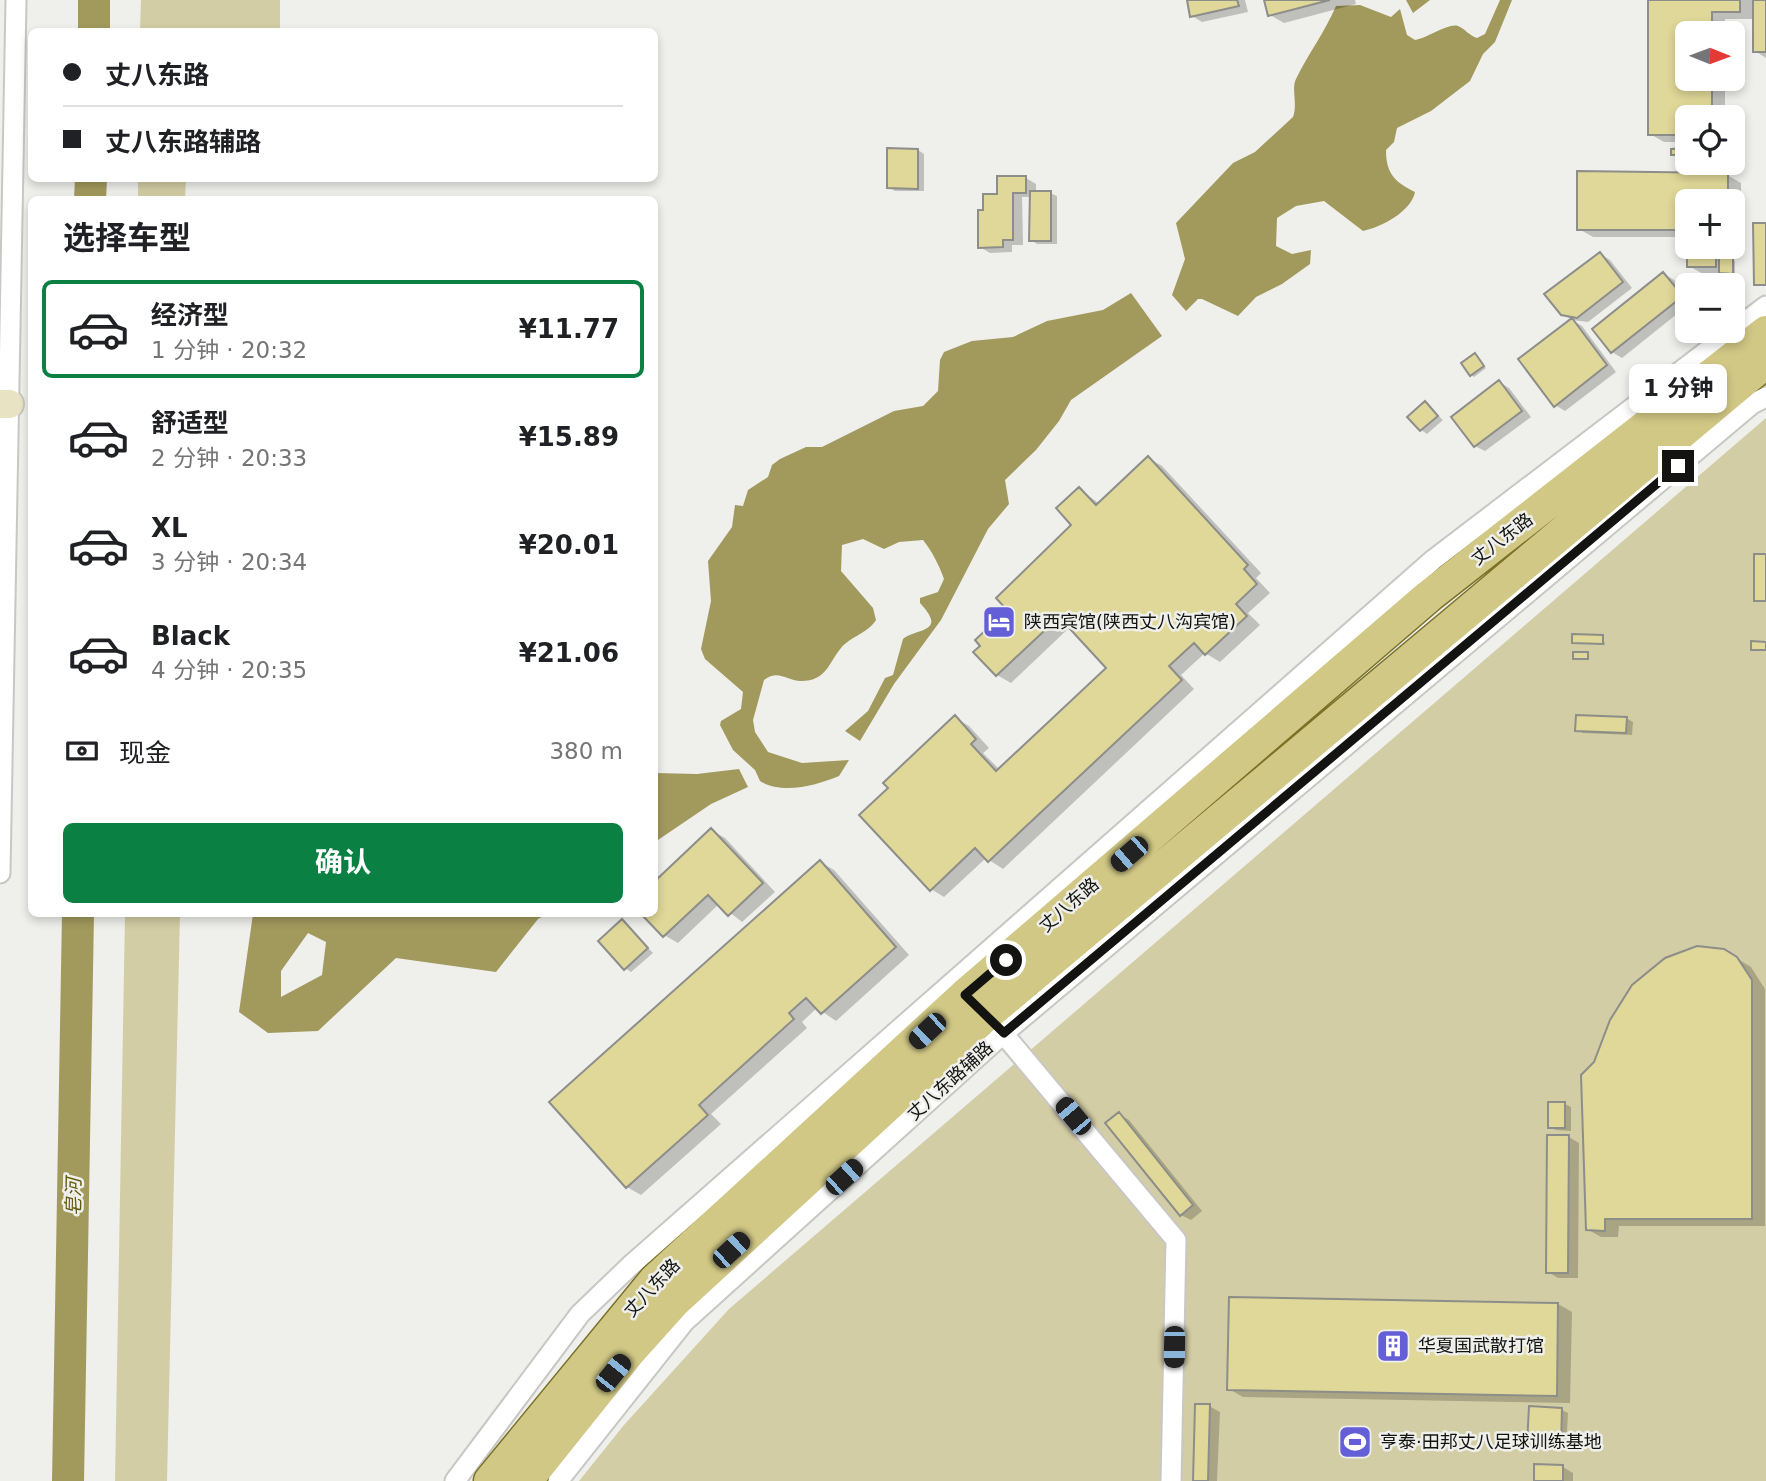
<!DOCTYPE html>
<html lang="zh">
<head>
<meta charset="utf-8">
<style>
	:root { --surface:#fff; --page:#f2f2f2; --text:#202124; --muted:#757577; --line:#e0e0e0; --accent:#0b8043 }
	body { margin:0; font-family:"DejaVu Sans","Noto Sans SC",sans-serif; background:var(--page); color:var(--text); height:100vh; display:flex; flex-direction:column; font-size:26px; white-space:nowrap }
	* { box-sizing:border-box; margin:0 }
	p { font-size:23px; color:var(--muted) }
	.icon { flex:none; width:38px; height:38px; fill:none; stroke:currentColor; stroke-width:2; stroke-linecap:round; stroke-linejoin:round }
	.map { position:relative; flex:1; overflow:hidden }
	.panel { position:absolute; left:28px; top:196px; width:630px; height:721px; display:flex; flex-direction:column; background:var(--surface); border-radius:10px; box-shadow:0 4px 10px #0003 }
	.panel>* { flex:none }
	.hud { position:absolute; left:28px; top:28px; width:630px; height:154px; border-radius:10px; box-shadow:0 4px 10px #0003; display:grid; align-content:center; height:154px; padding:0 35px; background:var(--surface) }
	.needle { width:46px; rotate:91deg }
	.controls { position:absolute; left:1675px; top:21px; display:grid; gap:14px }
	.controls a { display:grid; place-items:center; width:70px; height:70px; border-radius:10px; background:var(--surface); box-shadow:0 4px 10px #0003; font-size:35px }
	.end { position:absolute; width:32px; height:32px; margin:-16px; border:9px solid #131312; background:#fff; box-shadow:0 0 0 4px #fff }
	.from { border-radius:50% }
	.bubble { position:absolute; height:49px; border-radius:10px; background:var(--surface); box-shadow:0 4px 10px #0003; font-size:23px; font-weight:700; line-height:49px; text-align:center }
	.car { position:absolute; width:21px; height:42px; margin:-21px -10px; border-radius:9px; box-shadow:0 0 5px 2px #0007; background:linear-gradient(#222 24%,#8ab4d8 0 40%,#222 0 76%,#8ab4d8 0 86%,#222 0) }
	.hud b { display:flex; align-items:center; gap:24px; height:66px; font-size:26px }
	.hud b+b { border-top:2px solid var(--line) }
	.hud i { width:18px; height:18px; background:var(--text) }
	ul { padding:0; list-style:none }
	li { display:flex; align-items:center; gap:21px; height:98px; margin:0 14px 10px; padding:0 21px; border:4px solid transparent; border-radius:10px }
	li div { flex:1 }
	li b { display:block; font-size:26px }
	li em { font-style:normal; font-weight:700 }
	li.selected { border-color:var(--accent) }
	li>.icon { width:63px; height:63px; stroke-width:1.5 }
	h2 { padding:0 35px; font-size:32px; line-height:84px }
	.pay { display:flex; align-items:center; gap:18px; height:77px; padding:0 35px; font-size:26px }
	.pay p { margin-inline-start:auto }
	.cta { display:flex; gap:14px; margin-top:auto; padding:14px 35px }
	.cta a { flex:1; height:80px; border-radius:10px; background:var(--accent); color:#fff; font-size:28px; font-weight:700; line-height:80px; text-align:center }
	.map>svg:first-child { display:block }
</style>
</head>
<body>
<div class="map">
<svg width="1766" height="1481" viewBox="0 0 1766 1481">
	<rect width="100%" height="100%" fill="#efefec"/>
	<path fill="#d3cda5" d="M141 0H280V31H140Z
		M138 179H186L185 199H138Z
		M1766 418V1481H579L624 1425 729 1309Z
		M125 914H180L167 1481H115Z"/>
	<path fill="#a2995c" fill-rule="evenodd" d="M1406 0H1430L1413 13Z
		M1500 0H1512L1495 42 1483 54 1470 81 1431 111 1397 128 1394 142 1386 150C1386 174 1395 182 1415 192 1411 212 1381 227 1363 231L1324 201 1296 206 1277 218 1276 246 1292 254 1311 250 1310 264 1282 284 1256 297 1238 316 1202 299H1198L1186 311 1172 295 1185 259 1176 223 1233 163 1255 152 1293 117C1298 104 1291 89 1296 79 1308 54 1325 32 1336 6L1360 5 1391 17 1400 9 1407 35 1415 40C1428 38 1448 23 1458 26 1465 29 1470 36 1477 38L1485 34Z
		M1131 293 1162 336 1071 400 1059 421 1036 450 1005 480 1009 504 988 529 941 620 894 684 860 741 845 731 868 711 885 678 893 675 903 639C917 628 948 633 920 603V598L938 592 944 579C939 565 933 553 923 540L899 542 884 549 863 539 842 545 841 571 873 608 876 620C867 634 851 636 841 648 829 662 827 681 801 681 786 681 779 669 764 680L753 720 755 732 768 752 802 763 849 760 839 776C817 785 783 795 760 781L755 770 733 750 720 725 721 721 741 709 743 692 705 659 701 649 711 601 708 561 732 527 735 505 743 506 748 490 768 477 772 465 780 459 806 447H822L894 411 923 406 938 391 940 360 944 352 972 341 1013 337 1047 321 1103 310Z
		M739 769 748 787 711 804 655 842V773L697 774Z
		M253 914H547L538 919 496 972 396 958 318 1031 268 1033 239 1012ZM308 933 326 942 322 975 281 997V971Z"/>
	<path fill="#0003" d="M1188 0H1245L1248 12 1202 22 1192 16Z
		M1266 0H1355L1356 4 1284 23 1270 15Z
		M1650 0H1766V58L1755 51V19H1725V33H1687V79H1725V117H1687V142H1664L1650 134Z
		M918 150 924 154V191H895L889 187Z
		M1727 175 1741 183V228L1733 227V237L1732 201H1687V237H1593L1579 229Z
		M1026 178 1036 184V192L1050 193 1057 196V244H1037L1031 240V197H1022L1023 245H1012V252L990 253 980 247 985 212 998 196Z
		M1689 247H1729V260L1735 261V274H1703L1689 266Z
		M1600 254 1610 260 1632 288 1588 322 1572 320 1562 314Z
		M1664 274 1674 280 1687 297V306L1622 358 1612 352Z
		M1572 320 1582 326 1616 372 1565 411 1555 405Z
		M1475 355 1486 368 1474 377 1471 375Z
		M1499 382 1509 388 1531 417 1485 451 1475 446Z
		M1425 403 1443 420 1427 434 1421 430Z
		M1148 458 1162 466 1261 573 1256 578 1270 593 1248 613 1260 625 1220 662 1205 653 1181 675 1194 689 1003 869 986 858 944 897 931 889 890 788 955 718 969 726 989 748 983 753 1000 770 1108 668 1070 627 1011 683 997 675 1009 610 1074 525 1079 489 1100 504Z
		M1603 637 1605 645 1574 642Z
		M1626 718 1633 722 1632 735 1583 733 1577 730Z
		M711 830 725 838 775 892 742 922 719 904 678 943 664 935 644 914H654Z
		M820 862 834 870 909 955 836 1021 817 1008 802 1022 807 1028 711 1114 721 1124 641 1195 627 1187 552 1102Z
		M622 922 653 953 631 972 625 968Z
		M1724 951 1751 967 1765 989V1226H1619L1618 1237H1601L1587 1229Z
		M1565 1104 1571 1107V1131L1556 1130 1550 1127Z
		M1119 1114 1129 1120 1202 1211 1191 1220 1181 1215Z
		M1569 1137 1579 1143 1578 1278H1558L1548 1272Z
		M1558 1304 1572 1312 1570 1403 1243 1397 1229 1389Z
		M1209 1406 1220 1412 1217 1481H1195Z
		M1562 1410 1568 1413 1566 1450 1535 1448 1529 1444Z
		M1563 1467 1573 1473V1481H1536Z"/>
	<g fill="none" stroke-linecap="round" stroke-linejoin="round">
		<path stroke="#a2995c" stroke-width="32" d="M94 32V0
			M90 200 91 178
			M68 1481 78 914"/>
	</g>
	<path fill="#e0d898" stroke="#8d8d8a" stroke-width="2" d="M1187 0H1237L1239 6 1190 17Z
		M1264 0H1330L1268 16Z
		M1648 0H1740V12H1712V33H1687V79H1712V117H1687V135H1648Z
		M1753 0H1766V52H1753Z
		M887 148 918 149V189L887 188Z
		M1687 148V155H1671V149Z
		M1577 171 1728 173V201H1687V247H1716V267H1687V230H1577Z
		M997 176H1026V193H1013V240H1003V247L978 248V210H983V194H997Z
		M1030 191H1051V241H1029Z
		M1753 223H1766V285H1754Z
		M1600 252 1623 282 1577 318 1561 315 1544 294Z
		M1719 258H1733V274L1719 273Z
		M1663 272 1683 296 1611 353 1592 329Z
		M1572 318 1607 365 1554 407 1518 359Z
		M1475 353 1484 366 1470 376 1461 363Z
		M1499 380 1522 411 1474 447 1451 417Z
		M1425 401 1438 416 1420 431 1407 417Z
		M1148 456 1248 565 1244 569 1257 584 1236 604 1247 616 1205 655 1194 643 1169 666 1182 680 988 862 975 848 930 891 859 815 888 788 883 783 955 715 976 739 971 744 996 771 1106 668 1059 617 996 676 973 652 980 646 975 640 1007 610 996 598 1071 525 1056 508 1079 487 1096 505Z
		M1754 554H1766V601H1754Z
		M1572 634 1603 635V644L1572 643Z
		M1751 641 1766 642V650H1751Z
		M1573 652H1588V659H1573Z
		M1576 715 1627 717 1626 733 1575 731Z
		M711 828 763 883 728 916 708 895 663 937 641 914H654V882Z
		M820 860 896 947 821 1014 806 998 789 1013 794 1019 699 1105 708 1115 626 1188 549 1102Z
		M622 919 648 948 624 970 598 941Z
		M1697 946 1724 949 1737 957 1752 980V1219H1605V1231L1586 1230 1581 1075 1594 1062 1610 1020 1632 985 1665 958Z
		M1548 1102H1565V1128H1548Z
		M1119 1112 1193 1205 1180 1216 1105 1123Z
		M1547 1135H1569L1568 1273H1546Z
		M1229 1297 1558 1303 1557 1396 1227 1390Z
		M1195 1404H1210L1208 1481H1193Z
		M1529 1406 1562 1408 1561 1447 1527 1445Z
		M1534 1464 1563 1465V1481H1534Z"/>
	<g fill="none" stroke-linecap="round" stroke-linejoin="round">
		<defs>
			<path id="minor" d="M0 873 16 0
				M996 1025 1176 1240 1171 1481
				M455 1481 580 1314 630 1266 1433 560 1766 306
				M558 1481 684 1322 1004 1033 1752 404 1766 397"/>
			<path id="secondary" d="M0 404H9"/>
			<path id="primary" d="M490 1481 655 1280 965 995 1429 596 1766 332
				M526 1481 630 1351 674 1302 985 1016 1766 362"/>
		</defs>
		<use href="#minor" stroke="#c8c7c4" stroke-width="23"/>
		<use href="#secondary" stroke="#c8c7c4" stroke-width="32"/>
		<use href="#primary" stroke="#7a7127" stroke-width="35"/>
		<use href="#minor" stroke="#fff" stroke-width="19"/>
		<use href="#secondary" stroke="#e8e3c2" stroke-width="28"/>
		<use href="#primary" stroke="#d1c885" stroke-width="32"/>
	</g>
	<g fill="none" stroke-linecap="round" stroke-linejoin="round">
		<path stroke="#131312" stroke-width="9" d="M1006 960 965 995 1004 1033 1678 466"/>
	</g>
	<defs>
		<symbol id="hotel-square" viewBox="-11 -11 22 22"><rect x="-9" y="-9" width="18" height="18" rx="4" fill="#645ed7" stroke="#efefec"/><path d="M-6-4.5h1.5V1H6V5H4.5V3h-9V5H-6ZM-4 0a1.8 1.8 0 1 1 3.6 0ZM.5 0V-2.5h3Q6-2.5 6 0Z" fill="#fff"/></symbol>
		<symbol id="building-square" viewBox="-11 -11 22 22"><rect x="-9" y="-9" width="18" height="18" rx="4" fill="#645ed7" stroke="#efefec"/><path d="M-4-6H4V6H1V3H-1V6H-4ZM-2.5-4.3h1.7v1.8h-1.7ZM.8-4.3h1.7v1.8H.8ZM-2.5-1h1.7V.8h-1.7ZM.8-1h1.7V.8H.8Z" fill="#fff"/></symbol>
		<symbol id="stadium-square" viewBox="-11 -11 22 22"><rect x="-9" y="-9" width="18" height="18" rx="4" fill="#645ed7" stroke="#efefec"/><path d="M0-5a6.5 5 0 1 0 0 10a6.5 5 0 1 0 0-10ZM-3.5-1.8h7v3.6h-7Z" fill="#fff"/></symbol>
	</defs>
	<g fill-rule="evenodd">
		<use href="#hotel-square" x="980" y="603" width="38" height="38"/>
		<use href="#building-square" x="1374" y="1327" width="38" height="38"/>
		<use href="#stadium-square" x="1336" y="1423" width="38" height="38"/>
	</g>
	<g text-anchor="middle" stroke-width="5" stroke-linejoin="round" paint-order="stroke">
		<g font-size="18" fill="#131312" stroke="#efefec">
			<text transform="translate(1502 539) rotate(-38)" y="6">丈八东路</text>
			<text transform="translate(1069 905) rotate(-41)" y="6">丈八东路</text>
			<text transform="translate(950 1081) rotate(-42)" y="6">丈八东路辅路</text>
			<text transform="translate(652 1288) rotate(-47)" y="6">丈八东路</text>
		</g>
		<g font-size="18" fill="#131312" stroke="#efefec" text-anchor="start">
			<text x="1024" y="628">陕西宾馆(陕西丈八沟宾馆)</text>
			<text x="1418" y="1352">华夏国武散打馆</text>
			<text x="1380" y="1448">亨泰·田邦丈八足球训练基地</text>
		</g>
		<g font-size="19" font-style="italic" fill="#62590e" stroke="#efefec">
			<text transform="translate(73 1197) rotate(-89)" y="7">皂河</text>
		</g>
	</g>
</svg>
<div class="controls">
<a><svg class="needle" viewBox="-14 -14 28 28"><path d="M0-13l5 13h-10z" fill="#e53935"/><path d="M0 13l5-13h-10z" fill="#757577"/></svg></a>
<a><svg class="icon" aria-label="locate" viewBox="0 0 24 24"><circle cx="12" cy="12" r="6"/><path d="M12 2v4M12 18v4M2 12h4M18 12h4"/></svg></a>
<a>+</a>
<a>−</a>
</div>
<i class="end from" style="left:1006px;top:960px"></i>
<i class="end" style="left:1678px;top:466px"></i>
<div class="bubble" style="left:1629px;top:364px;width:98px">1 分钟</div>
<i class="car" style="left:1129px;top:854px;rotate:229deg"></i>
<i class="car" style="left:927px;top:1031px;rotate:227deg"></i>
<i class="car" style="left:1073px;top:1116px;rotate:320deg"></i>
<i class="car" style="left:844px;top:1177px;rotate:48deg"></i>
<i class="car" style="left:731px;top:1250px;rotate:47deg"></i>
<i class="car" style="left:1174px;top:1347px;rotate:181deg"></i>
<i class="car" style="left:613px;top:1373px;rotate:39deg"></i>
<div class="hud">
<b><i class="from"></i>丈八东路</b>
<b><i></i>丈八东路辅路</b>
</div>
<section class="panel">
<h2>选择车型</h2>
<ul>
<li class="selected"><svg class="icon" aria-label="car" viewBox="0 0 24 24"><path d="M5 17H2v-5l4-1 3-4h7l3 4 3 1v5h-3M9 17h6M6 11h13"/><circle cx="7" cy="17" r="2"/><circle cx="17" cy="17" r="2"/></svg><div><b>经济型</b><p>1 分钟 · 20:32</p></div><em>¥11.77</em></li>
<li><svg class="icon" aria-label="car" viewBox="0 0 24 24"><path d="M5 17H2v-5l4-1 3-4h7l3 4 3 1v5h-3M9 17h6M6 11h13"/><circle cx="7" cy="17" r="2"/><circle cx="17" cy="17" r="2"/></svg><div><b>舒适型</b><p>2 分钟 · 20:33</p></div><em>¥15.89</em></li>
<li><svg class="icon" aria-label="car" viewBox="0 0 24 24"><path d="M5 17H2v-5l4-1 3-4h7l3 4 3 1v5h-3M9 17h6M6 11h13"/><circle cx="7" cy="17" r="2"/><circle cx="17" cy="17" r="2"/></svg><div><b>XL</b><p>3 分钟 · 20:34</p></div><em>¥20.01</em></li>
<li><svg class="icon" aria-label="car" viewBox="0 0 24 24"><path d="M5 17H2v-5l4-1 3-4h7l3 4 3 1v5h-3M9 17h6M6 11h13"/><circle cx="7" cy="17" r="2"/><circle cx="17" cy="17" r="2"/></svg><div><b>Black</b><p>4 分钟 · 20:35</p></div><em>¥21.06</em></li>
</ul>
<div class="pay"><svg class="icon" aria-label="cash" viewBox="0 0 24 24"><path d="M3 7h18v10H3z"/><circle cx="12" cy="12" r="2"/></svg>现金<p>380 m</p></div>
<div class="cta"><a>确认</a></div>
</section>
</div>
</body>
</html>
